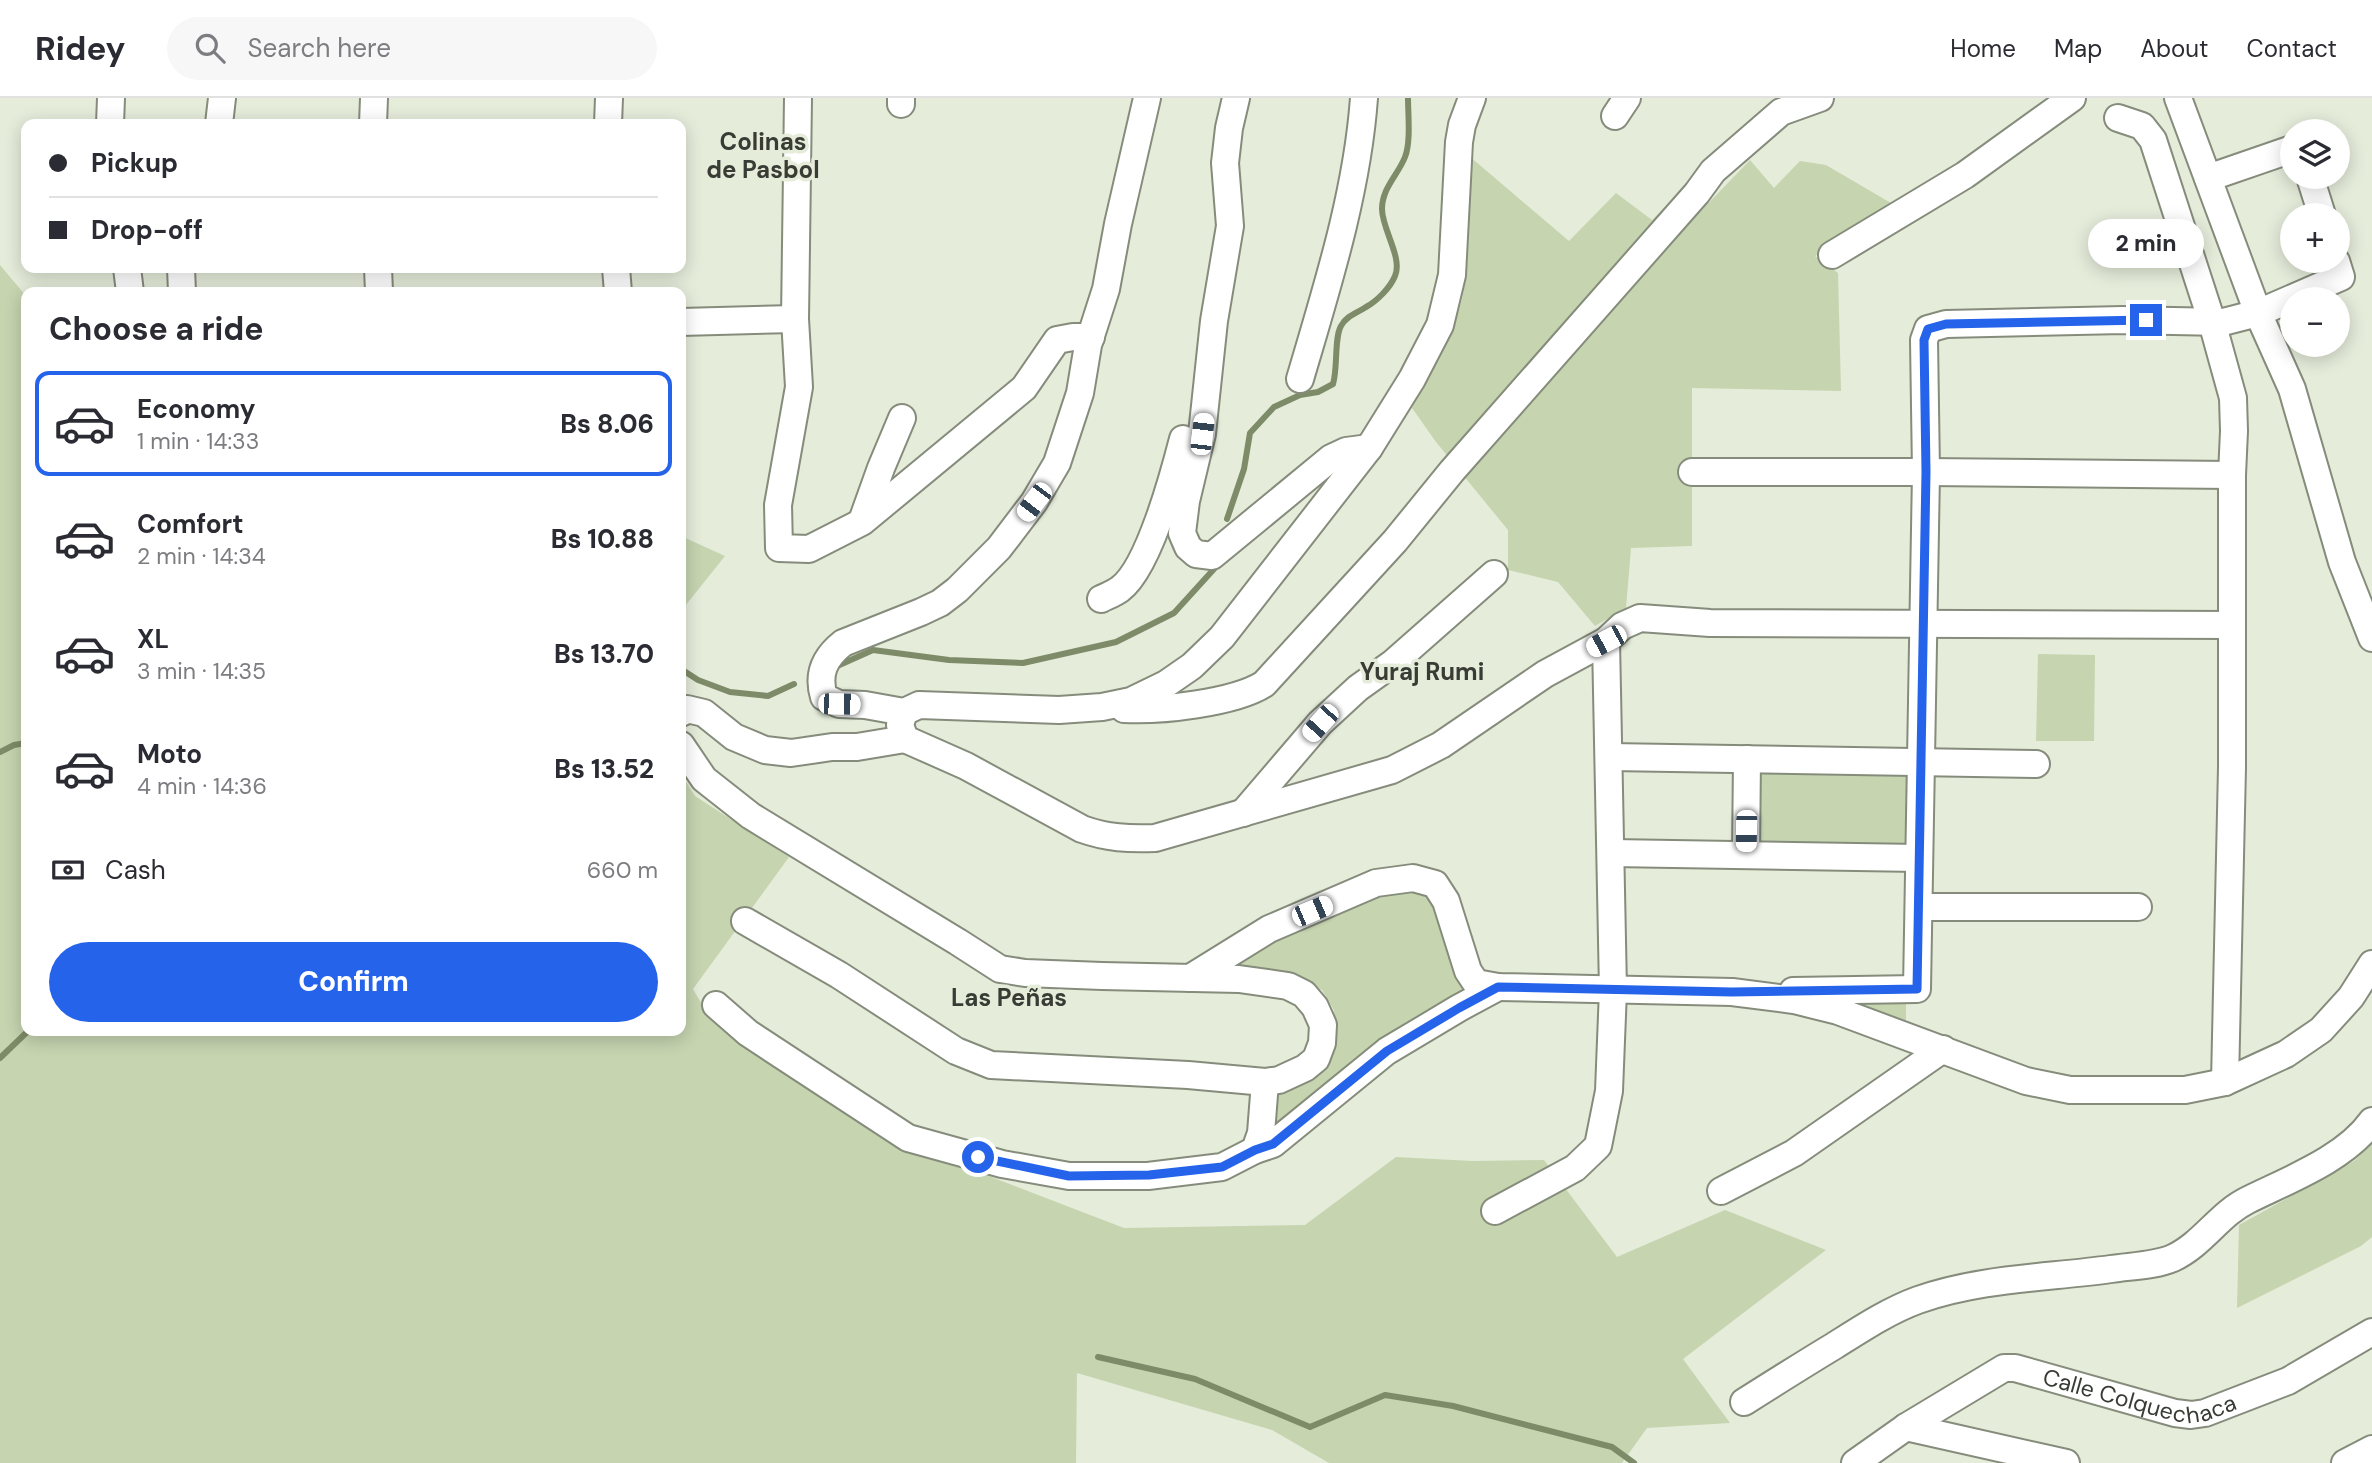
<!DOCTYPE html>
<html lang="en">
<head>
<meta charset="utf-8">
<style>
	:root { --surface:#fff; --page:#f7f7f7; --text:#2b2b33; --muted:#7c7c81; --line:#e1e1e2; --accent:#2563eb }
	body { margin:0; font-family:"DM Sans",sans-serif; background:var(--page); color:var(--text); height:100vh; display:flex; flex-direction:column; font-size:26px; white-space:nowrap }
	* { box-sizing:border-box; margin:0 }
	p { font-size:23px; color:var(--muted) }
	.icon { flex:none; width:38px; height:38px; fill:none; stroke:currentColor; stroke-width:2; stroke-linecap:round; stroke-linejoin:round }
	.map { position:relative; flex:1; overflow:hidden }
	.details { position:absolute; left:21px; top:189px; width:665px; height:749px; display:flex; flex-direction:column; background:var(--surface); border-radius:14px; box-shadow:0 4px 18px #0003 }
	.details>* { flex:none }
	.top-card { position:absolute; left:21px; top:21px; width:665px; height:154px; border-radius:14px; box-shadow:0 4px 18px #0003; display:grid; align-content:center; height:154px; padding:0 28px; background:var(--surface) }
	.buttons { position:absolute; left:2280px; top:21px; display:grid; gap:14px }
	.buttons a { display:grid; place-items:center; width:70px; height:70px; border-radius:50%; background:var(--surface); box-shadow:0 4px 18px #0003; font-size:35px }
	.end { position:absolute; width:32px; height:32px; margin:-16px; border:9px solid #2563eb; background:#fff; box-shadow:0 0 0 4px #fff }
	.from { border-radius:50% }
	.bubble { position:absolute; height:49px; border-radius:24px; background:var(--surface); box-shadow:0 4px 18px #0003; font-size:23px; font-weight:800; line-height:49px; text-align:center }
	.car { position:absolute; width:21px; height:42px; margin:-21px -10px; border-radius:9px; box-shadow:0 0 5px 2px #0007; background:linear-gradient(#fff 24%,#345 0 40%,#fff 0 76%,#345 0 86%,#fff 0) }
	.top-card b { display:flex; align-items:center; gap:24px; height:66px; font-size:26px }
	.top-card b+b { border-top:2px solid var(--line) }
	.top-card i { width:18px; height:18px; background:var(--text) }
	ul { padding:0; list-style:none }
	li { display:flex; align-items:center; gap:21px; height:105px; margin:0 14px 10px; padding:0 14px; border:4px solid transparent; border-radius:14px }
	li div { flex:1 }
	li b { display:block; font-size:26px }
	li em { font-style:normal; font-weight:800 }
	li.current { border-color:var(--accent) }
	li>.icon { width:63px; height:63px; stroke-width:1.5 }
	h2 { padding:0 28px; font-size:32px; line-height:84px }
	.pay { display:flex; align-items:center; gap:18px; height:77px; padding:0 28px; font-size:26px }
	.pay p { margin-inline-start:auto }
	.button { display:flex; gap:14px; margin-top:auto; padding:14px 28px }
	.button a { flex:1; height:80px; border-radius:42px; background:var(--accent); color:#fff; font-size:28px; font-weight:800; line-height:80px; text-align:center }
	header { display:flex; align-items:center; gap:42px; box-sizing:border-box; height:98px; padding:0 35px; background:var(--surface); border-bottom:2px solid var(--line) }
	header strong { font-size:33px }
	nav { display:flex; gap:38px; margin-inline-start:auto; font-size:24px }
	.search { width:490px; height:63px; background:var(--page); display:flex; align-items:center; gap:18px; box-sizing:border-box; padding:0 24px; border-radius:38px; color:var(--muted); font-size:26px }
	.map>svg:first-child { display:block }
</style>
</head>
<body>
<header>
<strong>Ridey</strong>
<div class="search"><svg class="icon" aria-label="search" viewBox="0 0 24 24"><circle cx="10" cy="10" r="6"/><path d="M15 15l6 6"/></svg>Search here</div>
<nav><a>Home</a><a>Map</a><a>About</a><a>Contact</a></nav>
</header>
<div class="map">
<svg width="2372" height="1365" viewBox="0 0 2372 1365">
	<rect width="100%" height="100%" fill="#e5ecda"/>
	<path fill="#c6d4b0" d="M1468 57 1569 143 1616 95 1652 122 1676 98 1697 117 1750 62 1774 90 1800 63 1826 67 1896 108 1815 158 1838 175 1841 293 1692 290V448L1631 450 1626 510 1595 528 1558 484 1508 472V432L1436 344 1412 310C1427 280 1446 250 1457 218 1473 172 1468 106 1468 57Z
		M0 167 26 198V933H681V676L695 698 789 759 693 891 707 915 918 1051 1124 1130 1305 1127 1396 1059 1472 1063 1544 1062 1617 1159 1725 1112 1826 1152 1683 1261 1730 1325 1647 1330 1622 1365H1329L1272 1332 1077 1275 1076 1365H0Z
		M681 438 725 458 681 513Z
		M2038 556 2095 557 2094 643H2036Z
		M1753 669 1912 671 1911 749 1753 747Z
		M1391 791H1414L1430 802 1464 885 1465 894 1272 1036 1277 993 1309 983 1327 965 1335 940 1334 912 1322 892 1286 876 1218 872 1276 835Z
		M1906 898V926L1821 899Z
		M2372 1046V1139L2361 1148 2237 1210 2239 1127 2354 1063Z"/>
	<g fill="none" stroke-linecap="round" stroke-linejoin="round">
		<path stroke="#7e8b68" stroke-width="6" d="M1227 421 1244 371 1250 335 1274 309 1300 297 1318 294 1333 286C1338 270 1334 240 1341 228 1346 218 1357 215 1366 209 1377 203 1390 190 1395 178 1403 160 1382 131 1382 111 1382 90 1398 77 1405 59 1411 44 1408 16 1408 0
			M835 569 873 552 949 562 1023 565 1116 544 1174 515 1214 471
			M681 571 698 582 730 594 768 598 794 586
			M0 654 14 647 26 645
			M0 960 27 934 31 933
			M1098 1259 1195 1281 1310 1329 1385 1297 1453 1308 1612 1349 1634 1365"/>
		<defs>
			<g id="minor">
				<path d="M798 0 795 221 799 289 778 407 779 450 809 451 862 424 1024 290 1057 242 1073 239H1091"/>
				<path d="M1147 0 1118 126 1106 191 1088 247 1080 295 1057 365 1034 404 999 450 957 492 940 505 921 514 843 545C824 560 817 576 824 599L839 606 865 607 904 614 919 607 1059 612 1102 609 1131 603 1166 586 1192 568 1222 539 1369 350 1412 281 1440 227 1452 177 1459 44 1462 27 1472 0"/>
				<path d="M1236 0 1229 30 1225 65 1230 128 1214 223 1202 336 1186 403 1182 435 1188 449 1196 456 1212 458 1331 360 1346 353 1369 350"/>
				<path d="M2178 0 2258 215 2292 291 2342 464 2372 540"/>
				<path d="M901 6V0"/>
				<path d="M1615 18 1627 0"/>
				<path d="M2118 20 2142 28 2153 42 2212 224 2233 300 2234 333 2232 377V669L2225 984"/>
				<path d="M110 26 111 0"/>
				<path d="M219 26 222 0"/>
				<path d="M373 26 374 0"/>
				<path d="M608 26 609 0"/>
				<path d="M2310 79 2322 117"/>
				<path d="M2208 80 2292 51"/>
				<path d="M1832 157 1965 77 2072 0"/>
				<path d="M127 170 130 194"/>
				<path d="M181 170 182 194"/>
				<path d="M378 170 379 194"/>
				<path d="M616 170 618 194"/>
				<path d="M681 224 795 221"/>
				<path d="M1300 281C1327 189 1357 96 1364 0"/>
				<path d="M1692 374H1926L2232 377"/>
				<path d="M862 423 881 370 902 320"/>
				<path d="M1101 501C1107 498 1115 495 1120 491 1149 470 1174 376 1183 341"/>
				<path d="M1124 611C1160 613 1234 605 1264 586L1395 443 1452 373 1697 95 1713 73 1781 14 1820 0"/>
				<path d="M904 614 900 627 905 641 966 668 1082 731C1107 740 1129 741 1155 740L1392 672 1441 647 1545 576 1606 543 1622 528 1640 520 1710 525 2232 527"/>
				<path d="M681 615 687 611 704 615 734 639 765 652 791 655 832 649H857L905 641"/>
				<path d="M681 647 704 681 751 718 958 844 1000 871 1025 875 1102 878 1239 881 1288 888 1304 896 1315 909 1323 927 1322 945 1316 961 1305 970 1279 982 1265 984 1188 977 991 967 956 953 839 877 745 823"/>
				<path d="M1610 659 2036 666"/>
				<path d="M1243 715 1320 625 1358 590 1393 565 1494 476"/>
				<path d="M1612 755 1919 760"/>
				<path d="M1746 757 1747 661"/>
				<path d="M1920 809H2138"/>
				<path d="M1190 880 1269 831 1376 785 1413 780 1435 786 1446 803 1468 873 1476 885 1498 889 1732 894 1794 902 1838 913 2026 983 2070 992H2185L2225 984 2286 956 2321 932 2351 899 2372 866"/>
				<path d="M1793 893 1917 891 1926 374 1924 242 1928 231 1946 226 2123 222 2223 224 2258 215 2341 179 2336 163"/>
				<path d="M716 907 748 935 908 1040 1002 1066 1069 1078H1148L1222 1069 1255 1052 1261 1035 1265 984"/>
				<path d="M1255 1052 1273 1046 1387 953 1459 910 1498 889"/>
				<path d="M1721 1093 1794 1055 1943 951"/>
				<path d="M1495 1113 1575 1070 1598 1048 1609 993 1613 892 1606 543"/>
				<path d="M1744 1304C1774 1285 1804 1266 1834 1248 1861 1231 1888 1213 1918 1202 1980 1180 2046 1180 2111 1171 2130 1168 2155 1168 2173 1160 2203 1146 2219 1116 2248 1102 2288 1082 2345 1061 2372 1023"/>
				<path d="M1906 1329 2066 1365"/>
				<path id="s1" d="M1855 1365 1906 1329 2004 1270H2015L2175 1315 2191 1317 2205 1315 2288 1283 2372 1234"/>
				<path d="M2345 1365 2372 1351"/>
			</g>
		</defs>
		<use href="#minor" stroke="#858c7b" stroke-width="30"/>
		<use href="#minor" stroke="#fff" stroke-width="26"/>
	</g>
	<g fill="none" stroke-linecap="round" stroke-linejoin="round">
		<path stroke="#2563eb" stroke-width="9" d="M978 1059 1069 1078 1149 1077 1222 1069 1255 1052 1273 1046 1387 953 1459 910 1498 889 1732 894 1917 891 1926 374 1924 242 1928 231 1946 226 2146 222"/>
	</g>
	<g text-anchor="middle" stroke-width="7" stroke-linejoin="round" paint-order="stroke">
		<g font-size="23" fill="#393c35" stroke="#e5ecda">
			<text dy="8" stroke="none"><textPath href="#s1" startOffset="317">Calle Colquechaca</textPath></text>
		</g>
		<g font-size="24" font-weight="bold" fill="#393c35" stroke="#e5ecda">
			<text x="763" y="52">Colinas<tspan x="763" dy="28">de Pasbol</tspan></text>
			<text x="1422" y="582">Yuraj Rumi</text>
			<text x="1009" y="908">Las Peñas</text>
		</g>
	</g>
</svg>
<div class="buttons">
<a><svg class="icon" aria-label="layers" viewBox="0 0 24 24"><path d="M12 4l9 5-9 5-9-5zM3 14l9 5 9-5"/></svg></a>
<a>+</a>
<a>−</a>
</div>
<i class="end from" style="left:978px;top:1059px"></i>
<i class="end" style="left:2146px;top:222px"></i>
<div class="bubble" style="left:2088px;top:121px;width:116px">2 min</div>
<i class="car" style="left:1202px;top:336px;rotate:7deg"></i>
<i class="car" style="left:1034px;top:404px;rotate:217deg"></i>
<i class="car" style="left:1606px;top:543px;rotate:242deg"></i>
<i class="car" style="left:839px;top:606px;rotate:91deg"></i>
<i class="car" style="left:1320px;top:625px;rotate:222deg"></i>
<i class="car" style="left:1746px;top:733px;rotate:181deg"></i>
<i class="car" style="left:1312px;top:813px;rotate:67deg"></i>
<div class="top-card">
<b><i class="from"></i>Pickup</b>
<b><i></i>Drop-off</b>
</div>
<section class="details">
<h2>Choose a ride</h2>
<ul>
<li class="current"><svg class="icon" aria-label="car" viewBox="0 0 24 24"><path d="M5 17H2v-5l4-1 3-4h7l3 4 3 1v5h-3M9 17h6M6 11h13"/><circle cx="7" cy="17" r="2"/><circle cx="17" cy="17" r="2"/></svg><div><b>Economy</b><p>1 min · 14:33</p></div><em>Bs 8.06</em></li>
<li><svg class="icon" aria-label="car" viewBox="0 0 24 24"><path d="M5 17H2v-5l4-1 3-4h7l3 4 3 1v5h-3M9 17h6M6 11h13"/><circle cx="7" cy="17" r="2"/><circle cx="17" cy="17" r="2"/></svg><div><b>Comfort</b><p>2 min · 14:34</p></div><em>Bs 10.88</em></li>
<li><svg class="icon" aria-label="car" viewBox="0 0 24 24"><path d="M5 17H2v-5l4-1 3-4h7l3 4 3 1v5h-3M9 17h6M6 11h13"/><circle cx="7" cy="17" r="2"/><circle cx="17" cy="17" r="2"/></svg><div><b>XL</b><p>3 min · 14:35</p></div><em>Bs 13.70</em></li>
<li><svg class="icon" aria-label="car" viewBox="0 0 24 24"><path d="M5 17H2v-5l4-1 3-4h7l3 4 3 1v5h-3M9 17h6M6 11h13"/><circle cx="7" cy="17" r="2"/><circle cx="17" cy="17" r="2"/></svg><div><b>Moto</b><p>4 min · 14:36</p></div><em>Bs 13.52</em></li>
</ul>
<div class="pay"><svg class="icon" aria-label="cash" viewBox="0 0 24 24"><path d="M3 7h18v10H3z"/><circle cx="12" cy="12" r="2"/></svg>Cash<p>660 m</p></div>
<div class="button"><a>Confirm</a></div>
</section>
</div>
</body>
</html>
